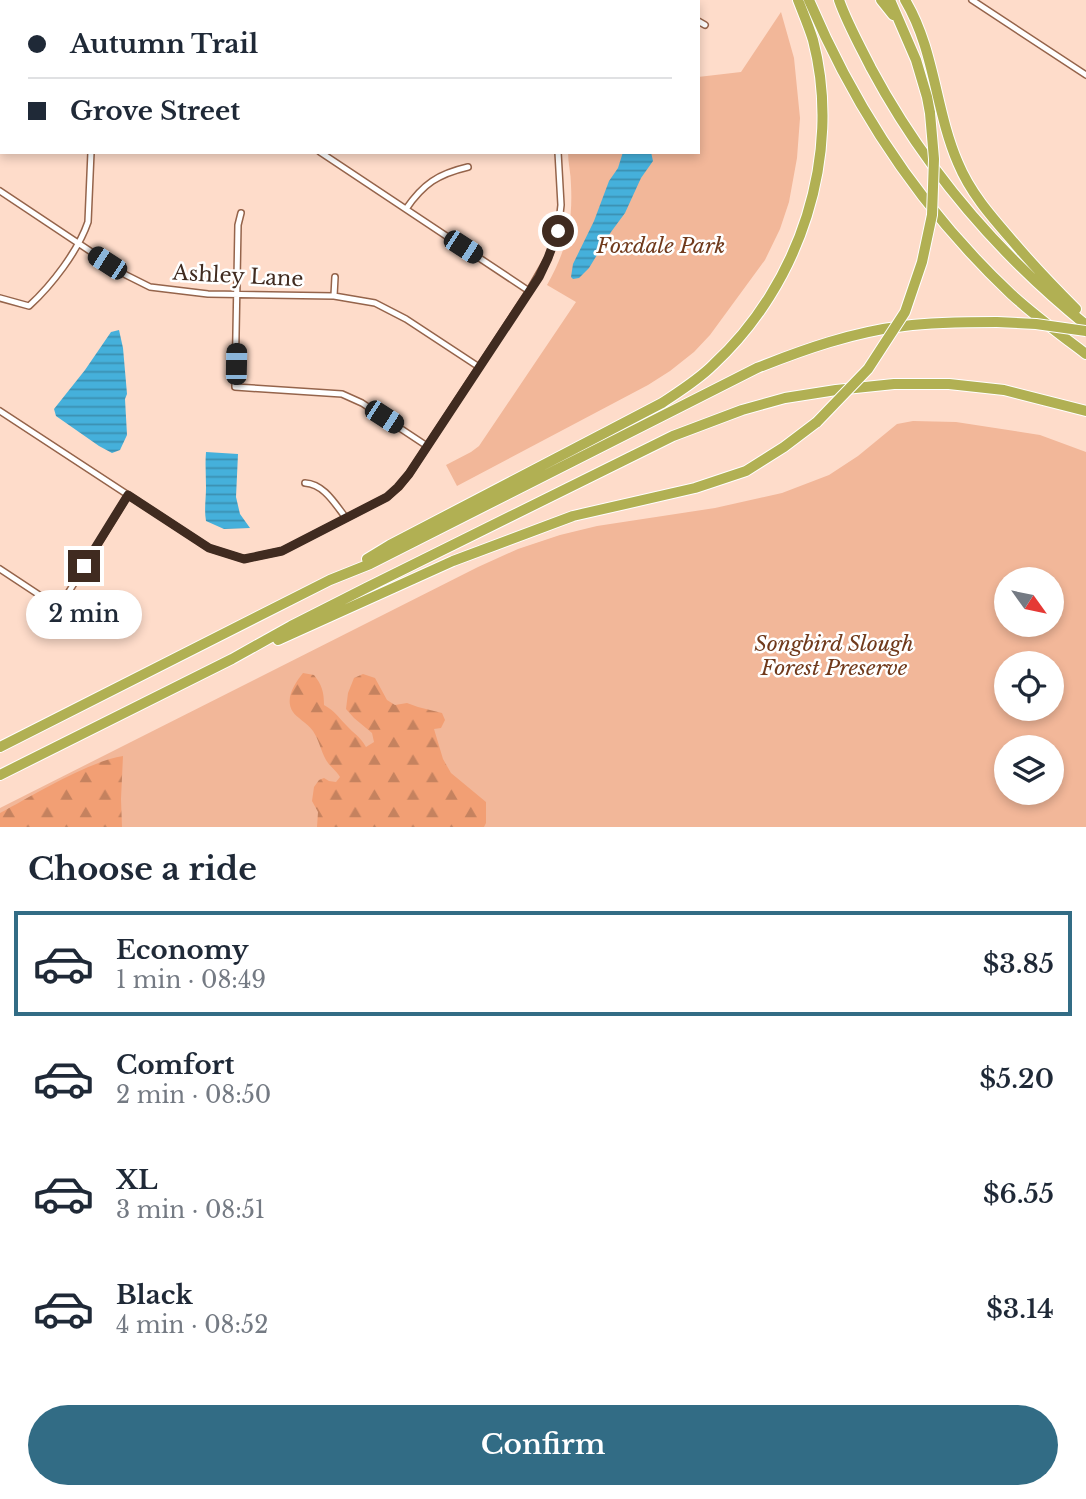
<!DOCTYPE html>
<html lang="en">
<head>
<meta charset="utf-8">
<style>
	:root { --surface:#fff; --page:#f2f2f3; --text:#1f2937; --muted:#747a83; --line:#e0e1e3; --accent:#326c85 }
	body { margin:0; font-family:"Libre Baskerville",serif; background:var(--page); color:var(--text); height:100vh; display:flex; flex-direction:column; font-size:26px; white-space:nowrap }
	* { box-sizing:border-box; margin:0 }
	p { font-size:23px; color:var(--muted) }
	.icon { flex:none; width:38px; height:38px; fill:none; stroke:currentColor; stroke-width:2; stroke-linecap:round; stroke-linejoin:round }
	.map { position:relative; height:827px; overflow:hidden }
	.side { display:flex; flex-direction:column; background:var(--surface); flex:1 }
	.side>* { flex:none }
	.top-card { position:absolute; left:0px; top:0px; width:700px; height:154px; box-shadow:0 4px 10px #0003; display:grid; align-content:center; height:154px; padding:0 28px; background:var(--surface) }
	.needle { width:46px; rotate:123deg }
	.buttons { position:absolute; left:994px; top:567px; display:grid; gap:14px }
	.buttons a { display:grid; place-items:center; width:70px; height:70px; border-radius:50%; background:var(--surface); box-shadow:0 4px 10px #0003; font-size:35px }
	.end { position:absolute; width:32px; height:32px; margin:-16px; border:9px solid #402b20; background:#fff; box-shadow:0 0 0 4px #fff }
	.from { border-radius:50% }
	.bubble { position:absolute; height:49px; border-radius:24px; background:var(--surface); box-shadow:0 4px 10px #0003; font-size:23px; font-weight:600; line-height:49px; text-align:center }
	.car { position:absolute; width:21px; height:42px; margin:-21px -10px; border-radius:9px; box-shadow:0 0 5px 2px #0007; background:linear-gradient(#222 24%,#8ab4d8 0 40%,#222 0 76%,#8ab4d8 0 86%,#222 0) }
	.top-card b { display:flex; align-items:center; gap:24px; height:66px; font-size:26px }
	.top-card b+b { border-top:2px solid var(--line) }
	.top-card i { width:18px; height:18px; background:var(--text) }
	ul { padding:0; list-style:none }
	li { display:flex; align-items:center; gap:21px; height:105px; margin:0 14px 10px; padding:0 14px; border:4px solid transparent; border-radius:0px }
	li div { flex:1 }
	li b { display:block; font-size:26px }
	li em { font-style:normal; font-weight:600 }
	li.active { border-color:var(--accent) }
	li>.icon { width:63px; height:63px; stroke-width:1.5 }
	h2 { padding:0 28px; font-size:32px; line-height:84px }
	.action { display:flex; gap:14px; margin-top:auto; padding:14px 28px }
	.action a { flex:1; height:80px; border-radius:42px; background:var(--accent); color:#fff; font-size:28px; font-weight:600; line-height:80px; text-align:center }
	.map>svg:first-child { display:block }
</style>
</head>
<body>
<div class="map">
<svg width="1086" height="827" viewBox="0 0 1086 827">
	<defs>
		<pattern id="forest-firs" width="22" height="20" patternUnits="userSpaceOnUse" patternTransform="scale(1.75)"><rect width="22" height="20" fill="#f29f74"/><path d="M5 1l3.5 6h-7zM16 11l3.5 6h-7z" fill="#c5825f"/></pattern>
		<pattern id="water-rules" width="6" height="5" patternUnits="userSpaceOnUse" patternTransform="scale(1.75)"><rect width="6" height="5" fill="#45b0db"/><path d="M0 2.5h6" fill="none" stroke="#3b8fb1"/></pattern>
	</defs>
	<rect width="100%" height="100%" fill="#fedcca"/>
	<path fill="#f2b799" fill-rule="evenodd" d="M781 12 794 58 800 118 797 158 789 202 780 229 765 260 710 335 694 352 670 371 648 385 457 486 446 465 471 452 479 446 576 302 547 285C566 251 573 224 571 185 571 174 568 163 568 152H698V77L741 72Z
		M913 421 956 422 1040 435 1086 452V827H0V808L478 567 518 549 560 535 597 526 715 508 782 493 829 475 858 456 897 424ZM1006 579H1052V625H1006ZM1006 663H1052V709H1006ZM1006 747H1052V793H1006Z"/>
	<path fill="url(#forest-firs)" d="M303 673 314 675C322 685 324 692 324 705 336 712 337 716 346 725 355 735 359 735 366 747L374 742 372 733 354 718 346 709 348 693 354 678 363 674 375 678 387 700 395 705 407 703 418 707 442 713 445 720 441 728 434 729 443 759 451 773 486 802V823L484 827H317L318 812 312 801 314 787 319 780 324 778 329 781 336 782 340 777C336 770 330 767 326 760 321 751 319 740 313 731 307 723 296 717 293 712 284 699 295 683 303 673Z
		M123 756 121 799 122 827H0V813C34 795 87 762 123 756Z"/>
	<path fill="url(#water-rules)" d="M623 152H651L653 161 641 178 625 213 611 232 589 268 579 278 573 279 571 277 573 264 594 221 609 181 618 168Z
		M119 330 123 348 127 394 125 399 127 435 120 450 112 453 99 446 56 416 54 409 85 370 111 332Z
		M206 452 238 454 236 497 240 514 250 528 224 529 206 521C204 509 206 500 206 487 206 475 205 464 206 452Z"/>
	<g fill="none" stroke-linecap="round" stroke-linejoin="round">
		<defs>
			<path id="minor" d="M88 0 90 2
				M541 0 543 2
				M972 0 1086 75
				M243 2V0
				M380 2 383 0
				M698 21 705 25
				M0 50 2 51
				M320 152 529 291
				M0 191 126 275 150 287 208 294 334 296 375 303 406 319 479 367
				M406 209C423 184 438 174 468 167
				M241 213 238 225 235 387 342 394 362 403 427 446
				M334 296 335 277
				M0 298 29 306C52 285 78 251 88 222L91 152
				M0 411 209 548 244 559 282 551 387 497 399 487 409 474 529 291 548 258 558 231 561 205 558 152
				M305 483C324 484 335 504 346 518
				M0 569 59 608
				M57 625 59 608 128 495"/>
			<path id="motorway" d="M809 0C856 111 923 211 1011 294 1035 316 1061 335 1086 354
				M839 0C847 23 860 46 871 68 925 169 997 253 1086 325
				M881 0 893 15
				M890 0 916 60 927 97 930 113
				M905 0C935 50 935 110 958 163 970 192 990 215 1010 238 1031 263 1053 286 1076 309
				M367 559 390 545 662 403C680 391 698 380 713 365 800 285 843 155 813 40 809 27 803 13 798 0
				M278 640 453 561 573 516 695 488 746 471 784 447 817 422
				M0 747 330 580 370 564 757 368C805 349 853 332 904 326 935 322 966 322 997 322
				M0 775 232 659 291 626 366 588 673 436 742 410 785 398 836 390 894 384H949L1004 390 1086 411"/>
		</defs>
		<use href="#minor" stroke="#95644b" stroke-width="8"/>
		<use href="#motorway" stroke="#fff" stroke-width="12"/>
		<use href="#minor" stroke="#fff" stroke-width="5"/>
		<use href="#motorway" stroke="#b1b053" stroke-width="10"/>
		<defs>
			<path id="motorway-bridge" d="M997 322 1036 324 1086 331
				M817 422 868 369 905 312 922 262 932 215 934 159 930 113"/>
		</defs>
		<use href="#motorway-bridge" stroke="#fff" stroke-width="12" stroke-linecap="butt"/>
		<use href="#motorway-bridge" stroke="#b1b053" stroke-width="10"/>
	</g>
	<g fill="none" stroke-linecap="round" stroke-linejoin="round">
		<path stroke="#402b20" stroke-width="9" d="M84 566 128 495 209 548 244 559 282 551 387 497 398 487 409 474 539 277 548 258 558 231"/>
	</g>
	<g text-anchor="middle" stroke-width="5" stroke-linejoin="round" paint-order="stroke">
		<g font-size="21" font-style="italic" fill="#703a1c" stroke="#fff">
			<text x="661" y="253">Foxdale Park</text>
			<text x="834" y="651">Songbird Slough<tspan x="834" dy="24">Forest Preserve</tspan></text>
		</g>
		<g font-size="21" fill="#402b20" stroke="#fff">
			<text transform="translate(238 276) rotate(3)" y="7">Ashley Lane</text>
		</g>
	</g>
</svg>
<div class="buttons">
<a><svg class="needle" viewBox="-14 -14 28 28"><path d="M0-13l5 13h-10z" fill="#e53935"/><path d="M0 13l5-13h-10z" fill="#747a83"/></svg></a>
<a><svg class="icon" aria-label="locate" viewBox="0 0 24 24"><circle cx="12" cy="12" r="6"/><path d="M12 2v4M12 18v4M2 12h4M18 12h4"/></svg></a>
<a><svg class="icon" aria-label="layers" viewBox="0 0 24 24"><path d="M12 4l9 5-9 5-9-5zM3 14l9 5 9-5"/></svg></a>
</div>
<i class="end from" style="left:558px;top:231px"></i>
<i class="end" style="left:84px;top:566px"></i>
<div class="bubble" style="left:26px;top:590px;width:116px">2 min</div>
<i class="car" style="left:463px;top:247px;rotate:123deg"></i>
<i class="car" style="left:107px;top:263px;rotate:303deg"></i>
<i class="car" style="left:236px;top:364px;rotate:1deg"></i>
<i class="car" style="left:384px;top:417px;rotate:123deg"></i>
<div class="top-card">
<b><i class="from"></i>Autumn Trail</b>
<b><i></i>Grove Street</b>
</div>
</div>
<section class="side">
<h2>Choose a ride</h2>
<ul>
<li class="active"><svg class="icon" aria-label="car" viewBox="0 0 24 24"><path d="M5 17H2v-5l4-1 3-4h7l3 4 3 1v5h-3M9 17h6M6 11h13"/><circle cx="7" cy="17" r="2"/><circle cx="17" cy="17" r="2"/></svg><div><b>Economy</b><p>1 min · 08:49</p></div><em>$3.85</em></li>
<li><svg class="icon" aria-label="car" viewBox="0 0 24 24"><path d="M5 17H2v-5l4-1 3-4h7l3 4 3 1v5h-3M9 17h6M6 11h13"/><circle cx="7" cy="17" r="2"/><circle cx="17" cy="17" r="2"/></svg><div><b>Comfort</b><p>2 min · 08:50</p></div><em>$5.20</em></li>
<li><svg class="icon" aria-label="car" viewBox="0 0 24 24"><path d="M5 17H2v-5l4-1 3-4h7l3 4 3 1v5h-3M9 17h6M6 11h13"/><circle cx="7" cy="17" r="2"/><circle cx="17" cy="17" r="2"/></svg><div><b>XL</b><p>3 min · 08:51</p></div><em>$6.55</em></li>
<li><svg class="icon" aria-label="car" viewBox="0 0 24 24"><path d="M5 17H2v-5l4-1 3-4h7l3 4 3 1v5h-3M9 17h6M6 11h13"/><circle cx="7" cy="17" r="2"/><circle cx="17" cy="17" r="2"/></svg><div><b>Black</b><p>4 min · 08:52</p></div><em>$3.14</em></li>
</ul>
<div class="action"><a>Confirm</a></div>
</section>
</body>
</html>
